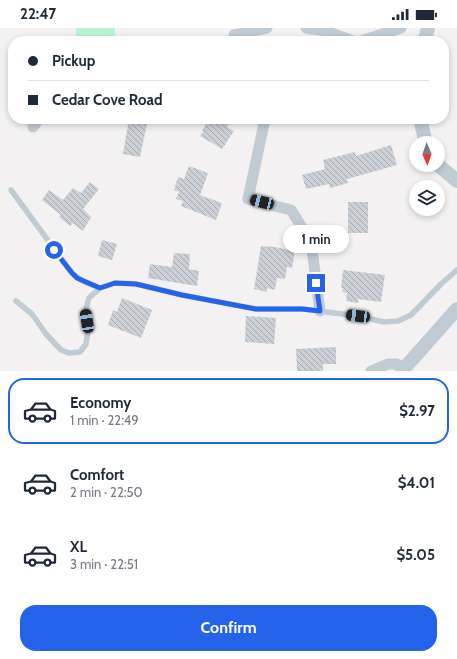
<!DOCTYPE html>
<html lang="en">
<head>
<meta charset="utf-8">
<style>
	:root { --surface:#fff; --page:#f6f6f7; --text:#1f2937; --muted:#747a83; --line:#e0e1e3; --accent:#2563eb }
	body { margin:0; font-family:Cabin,sans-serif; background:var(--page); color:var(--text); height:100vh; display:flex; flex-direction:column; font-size:15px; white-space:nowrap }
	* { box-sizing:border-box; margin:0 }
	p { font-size:13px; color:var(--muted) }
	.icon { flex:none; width:22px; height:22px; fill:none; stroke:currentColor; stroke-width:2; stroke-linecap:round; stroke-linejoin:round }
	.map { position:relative; height:343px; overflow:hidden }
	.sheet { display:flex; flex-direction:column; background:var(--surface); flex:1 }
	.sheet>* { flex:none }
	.top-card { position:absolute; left:8px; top:8px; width:441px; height:88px; border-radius:16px; box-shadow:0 2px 6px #0003; display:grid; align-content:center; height:88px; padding:0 20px; background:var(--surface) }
	.needle { width:26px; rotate:178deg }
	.controls { position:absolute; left:409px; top:108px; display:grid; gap:8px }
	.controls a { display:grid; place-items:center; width:36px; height:36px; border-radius:50%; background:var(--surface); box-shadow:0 2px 6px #0003; font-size:20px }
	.end { position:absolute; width:18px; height:18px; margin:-9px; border:5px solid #2563eb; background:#fff; box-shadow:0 0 0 2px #fff }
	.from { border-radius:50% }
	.bubble { position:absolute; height:28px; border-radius:14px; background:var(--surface); box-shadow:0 2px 6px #0003; font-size:13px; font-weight:700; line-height:28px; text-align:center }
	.car { position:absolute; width:12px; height:24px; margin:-12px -6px; border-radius:5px; box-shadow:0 0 3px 1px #0007; background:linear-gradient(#222 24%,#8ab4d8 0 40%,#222 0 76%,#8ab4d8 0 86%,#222 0) }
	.top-card b { display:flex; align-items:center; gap:14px; height:38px; font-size:15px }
	.top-card b+b { border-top:1px solid var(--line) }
	.top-card i { width:10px; height:10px; background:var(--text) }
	ul { padding:7px 0 0; list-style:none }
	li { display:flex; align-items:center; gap:12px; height:66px; margin:0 8px 6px; padding:0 12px; border:2px solid transparent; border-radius:16px }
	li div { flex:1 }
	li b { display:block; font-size:15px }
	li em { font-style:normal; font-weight:700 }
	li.on { border-color:var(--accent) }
	li>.icon { width:36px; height:36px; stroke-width:1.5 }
	.cta { display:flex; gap:8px; margin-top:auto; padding:8px 20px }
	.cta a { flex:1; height:46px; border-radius:16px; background:var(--accent); color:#fff; font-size:16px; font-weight:700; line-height:46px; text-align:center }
	.status { display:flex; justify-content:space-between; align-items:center; height:28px; padding:0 20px; background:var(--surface); direction:ltr }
	.status svg { height:11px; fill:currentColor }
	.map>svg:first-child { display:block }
</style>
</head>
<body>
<div class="status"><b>22:47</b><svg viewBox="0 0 49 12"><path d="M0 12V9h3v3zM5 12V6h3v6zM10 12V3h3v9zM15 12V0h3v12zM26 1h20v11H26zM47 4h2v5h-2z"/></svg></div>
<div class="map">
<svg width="457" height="343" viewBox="0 0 457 343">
	<defs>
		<pattern id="building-back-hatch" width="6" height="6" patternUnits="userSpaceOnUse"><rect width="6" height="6" fill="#ccd0d6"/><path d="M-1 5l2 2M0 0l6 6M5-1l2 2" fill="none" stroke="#a7abb1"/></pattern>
	</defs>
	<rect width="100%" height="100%" fill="#f3f1f1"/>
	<path fill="#bcf4d2" d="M76 0H115V13H76Z"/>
	<path fill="url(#building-back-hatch)" d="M129 91H148L140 129 123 126Z
		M209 91H232L227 99 234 103 222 121 200 108 203 104 202 103Z
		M391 117 397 137 347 151 348 155 330 160 329 156 306 161 302 147 325 141 323 132 355 124 356 128Z
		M189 138 208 145 200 167 222 175 216 192 181 178 183 173 176 171 179 164 174 162 178 149 184 151Z
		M90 154 99 161 83 181 91 189 83 203 73 195 70 198 59 189 61 187 42 172 49 162 63 172 73 160 81 165Z
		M348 174H368V205H348Z
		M102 212 117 216 112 232 98 228Z
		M261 218 269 219V218L295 223 292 240 287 239 285 251 277 250 275 262 267 260V264L254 261Z
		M174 225 190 226 189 241 199 243 197 258 148 250 150 236 172 239Z
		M343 242 385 247 381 274 358 271V275L346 273 347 265 342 264 343 260H341Z
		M122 270 152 282 141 310 108 297 113 282 117 284Z
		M246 288 276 290 274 316 245 314Z
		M336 319V336H323V343H297L296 321Z"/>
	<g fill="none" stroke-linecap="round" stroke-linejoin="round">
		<path stroke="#c0cbd4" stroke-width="5.5" d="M11 162 72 245 84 254 100 260
			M16 273 32 286 46 306 61 322 69 325 80 324 86 316 88 302 85 284 89 270 100 260 115 255 136 256 182 267 256 281H303L358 288 384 294 398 293 411 287 442 255 457 242"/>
		<path stroke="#c0cbd4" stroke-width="11" d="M306 0 326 3 353 13
			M234 7 267 0
			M361 13 401 0
			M265 91 248 171 291 182 311 214 320 283
			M33 99 39 91
			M371 343 388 336H397L403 342"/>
		<path stroke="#c0cbd4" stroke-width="14" d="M425 13 428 0
			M420 91 426 115
			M438 137 457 153
			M402 343 457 281"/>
	</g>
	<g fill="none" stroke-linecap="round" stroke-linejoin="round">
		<path stroke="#2563eb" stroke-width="5" d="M54 222 72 245 77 250 100 260 115 255 136 256 182 267 256 281H302L320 283 316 255"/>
	</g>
</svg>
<div class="controls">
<a><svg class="needle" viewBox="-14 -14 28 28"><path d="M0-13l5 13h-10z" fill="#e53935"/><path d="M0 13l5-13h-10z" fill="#747a83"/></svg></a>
<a><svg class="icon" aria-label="layers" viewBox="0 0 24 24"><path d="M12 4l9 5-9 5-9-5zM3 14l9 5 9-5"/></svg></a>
</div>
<i class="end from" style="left:54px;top:222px"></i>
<i class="end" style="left:316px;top:255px"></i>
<div class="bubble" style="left:283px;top:197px;width:66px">1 min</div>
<i class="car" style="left:262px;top:174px;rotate:284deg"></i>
<i class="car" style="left:358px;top:288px;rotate:277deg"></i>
<i class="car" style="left:87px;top:293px;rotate:351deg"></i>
<div class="top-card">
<b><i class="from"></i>Pickup</b>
<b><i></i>Cedar Cove Road</b>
</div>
</div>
<section class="sheet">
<ul>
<li class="on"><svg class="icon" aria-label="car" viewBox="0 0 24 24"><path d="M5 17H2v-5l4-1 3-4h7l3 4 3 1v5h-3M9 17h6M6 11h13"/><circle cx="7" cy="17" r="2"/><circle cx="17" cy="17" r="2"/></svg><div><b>Economy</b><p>1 min · 22:49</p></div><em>$2.97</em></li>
<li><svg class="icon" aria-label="car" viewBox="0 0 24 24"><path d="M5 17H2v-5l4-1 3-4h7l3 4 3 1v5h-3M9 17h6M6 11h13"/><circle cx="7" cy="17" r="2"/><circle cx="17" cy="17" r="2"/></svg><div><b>Comfort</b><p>2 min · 22:50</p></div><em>$4.01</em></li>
<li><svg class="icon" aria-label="car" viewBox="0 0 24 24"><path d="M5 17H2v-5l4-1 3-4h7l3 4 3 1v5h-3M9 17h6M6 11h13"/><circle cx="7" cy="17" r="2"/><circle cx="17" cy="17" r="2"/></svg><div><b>XL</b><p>3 min · 22:51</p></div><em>$5.05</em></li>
</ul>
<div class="cta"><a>Confirm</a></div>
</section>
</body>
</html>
